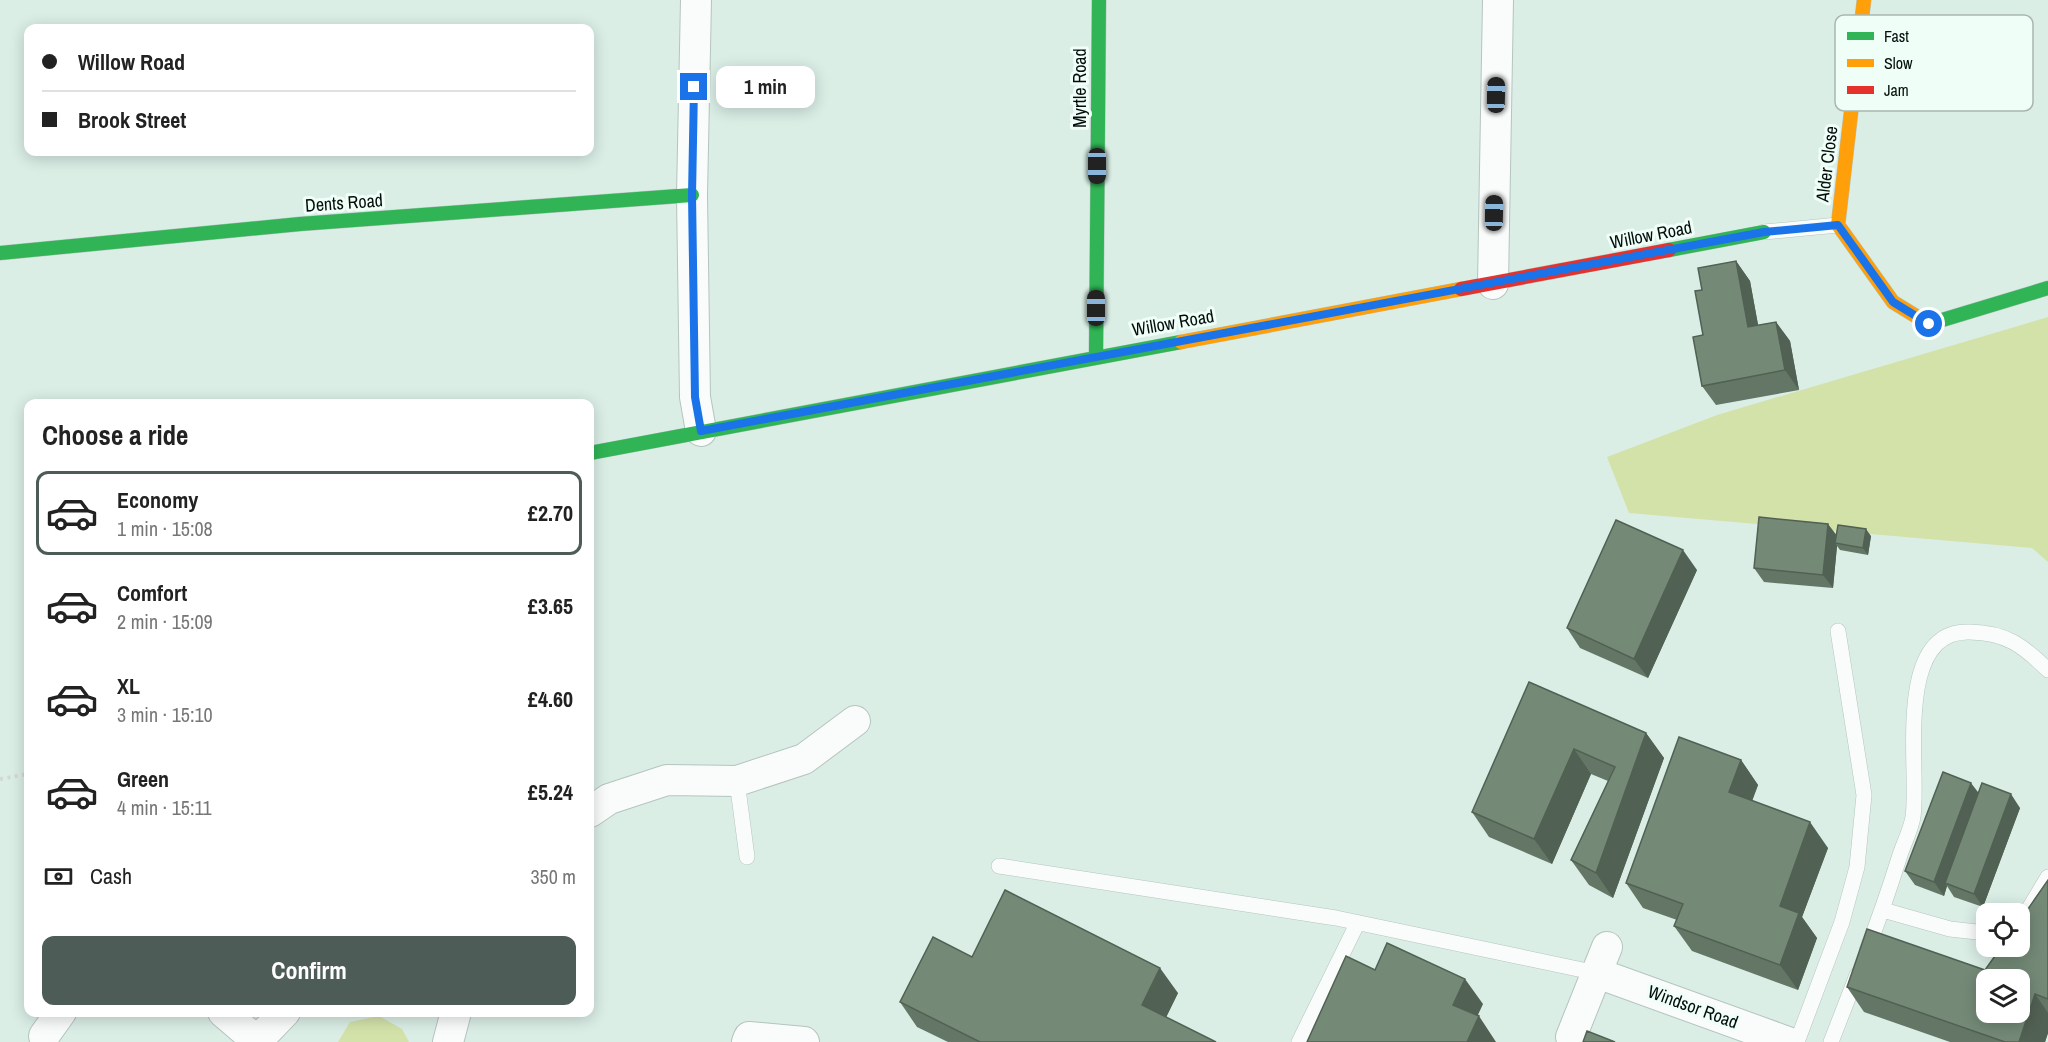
<!DOCTYPE html>
<html lang="en">
<head>
<meta charset="utf-8">
<style>
	:root { --surface:#fff; --page:#f6f6f6; --text:#222; --muted:#767676; --line:#e0e0e0; --accent:#4e5c57 }
	body { margin:0; font-family:"Archivo Narrow",sans-serif; background:var(--page); color:var(--text); height:100vh; display:flex; flex-direction:column; font-size:22px; white-space:nowrap }
	* { box-sizing:border-box; margin:0 }
	p { font-size:20px; color:var(--muted) }
	.icon { flex:none; width:33px; height:33px; fill:none; stroke:currentColor; stroke-width:2; stroke-linecap:round; stroke-linejoin:round }
	.map { position:relative; flex:1; overflow:hidden }
	.details { position:absolute; left:24px; top:399px; width:570px; height:618px; display:flex; flex-direction:column; background:var(--surface); border-radius:12px; box-shadow:0 3px 15px #0003 }
	.details>* { flex:none }
	.guide { position:absolute; left:24px; top:24px; width:570px; height:132px; border-radius:12px; box-shadow:0 3px 15px #0003; display:grid; align-content:center; height:132px; padding:0 18px; background:var(--surface) }
	.tools { position:absolute; left:1976px; top:903px; display:grid; gap:12px }
	.tools a { display:grid; place-items:center; width:54px; height:54px; border-radius:12px; background:var(--surface); box-shadow:0 3px 15px #0003; font-size:30px }
	.end { position:absolute; width:27px; height:27px; margin:-14px; border:8px solid #1a73e8; background:#fff; box-shadow:0 0 0 3px #fff }
	.from { border-radius:50% }
	.bubble { position:absolute; height:42px; border-radius:12px; background:var(--surface); box-shadow:0 3px 15px #0003; font-size:20px; font-weight:700; line-height:42px; text-align:center }
	.car { position:absolute; width:18px; height:36px; margin:-18px -9px; border-radius:8px; box-shadow:0 0 4px 2px #0007; background:linear-gradient(#222 24%,#8ab4d8 0 40%,#222 0 76%,#8ab4d8 0 86%,#222 0) }
	.guide b { display:flex; align-items:center; gap:21px; height:57px; font-size:22px }
	.guide b+b { border-top:2px solid var(--line) }
	.guide i { width:15px; height:15px; background:var(--text) }
	ul { padding:0; list-style:none }
	li { display:flex; align-items:center; gap:18px; height:84px; margin:0 12px 9px; padding:0 6px; border:3px solid transparent; border-radius:12px }
	li div { flex:1 }
	li b { display:block; font-size:22px }
	li em { font-style:normal; font-weight:700 }
	li.current { border-color:var(--accent) }
	li>.icon { width:54px; height:54px; stroke-width:1.5 }
	h2 { padding:0 18px; font-size:27px; line-height:72px }
	.pay { display:flex; align-items:center; gap:15px; height:66px; padding:0 18px; font-size:22px }
	.pay p { margin-inline-start:auto }
	.action { display:flex; gap:12px; margin-top:auto; padding:12px 18px }
	.action a { flex:1; height:69px; border-radius:12px; background:var(--accent); color:#fff; font-size:24px; font-weight:700; line-height:69px; text-align:center }
	.map>svg:first-child { display:block }
</style>
</head>
<body>
<div class="map">
<svg width="2048" height="1042" viewBox="0 0 2048 1042">
	<rect width="100%" height="100%" fill="#daeee6"/>
	<path fill="#d3e2a9" d="M2048 317V562L2032 548 1629 513 1607 457 1717 415Z
		M379 1016 402 1029 409 1042H338L350 1022Z"/>
	<g fill="none" stroke-linecap="round" stroke-linejoin="round">
		<defs>
			<path id="lane" d="M1764 232 1838 225
				M737 781 747 857
				M999 866 1336 918 1597 973
				M1883 910 1950 929 1986 933
				M2019 919 2025 915 2048 877
				M1867 950C1879 919 1890 887 1900 855 1904 843 1911 829 1913 817 1920 771 1892 629 1970 632 2007 633 2022 645 2048 670
				M1299 1042 1357 924
				M1797 1042 1842 922 1857 867 1864 795 1838 631
				M1831 1042 1857 975"/>
			<path id="street" d="M696 0 692 195 695 397 701 431
				M1493 284 1498 0
				M590 812 609 799 667 780 737 781 804 759 855 721
				M1597 973 1788 1042
				M223 1012 258 1042
				M44 1036 61 1012
				M1571 1037 1607 947
				M257 1041 285 1012
				M448 1042 456 1012
				M747 1042 749 1037 804 1042"/>
			<path id="fast" d="M1669 250 1764 232
				M0 253 300 224 692 195
				M1919 318 1929 324 2048 288
				M1096 356 1099 0
				M590 453 1181 342"/>
			<path id="slow" d="M1864 0 1838 225 1893 302 1919 318
				M1181 342 1461 289"/>
			<path id="jam" d="M1461 289 1669 250"/>
		</defs>
		<use href="#lane" stroke="#b5c4be" stroke-width="16"/>
		<use href="#street" stroke="#b5c4be" stroke-width="32"/>
		<use href="#fast" stroke="#b5c4be" stroke-width="15"/>
		<use href="#slow" stroke="#b5c4be" stroke-width="15"/>
		<use href="#jam" stroke="#b5c4be" stroke-width="15"/>
		<path stroke="#d2d8d5" stroke-width="4" stroke-dasharray="3 4.5" stroke-linecap="butt" d="M0 779 28 774"/>
		<use href="#lane" stroke="#f9fcfb" stroke-width="15"/>
		<use href="#street" stroke="#f9fcfb" stroke-width="30"/>
		<use href="#fast" stroke="#30b455" stroke-width="14"/>
		<use href="#slow" stroke="#ff9f0a" stroke-width="14"/>
		<use href="#jam" stroke="#e5322d" stroke-width="14"/>
	</g>
	<path fill="#647766" d="M1736 261 1750 281 1758 325 1776 322 1790 341 1799 390 1716 405 1702 386 1703 335 1702 290Z
		M1836 536H1871L1868 555 1840 550 1837 546 1833 588 1764 582 1754 568Z
		M1697 570 1648 678 1580 648 1567 628Z
		M1529 682 1646 733 1664 758 1613 898 1589 885 1571 860 1608 781 1591 774 1552 864 1489 837 1472 812Z
		M1741 760 1758 785 1752 801 1828 848 1802 917 1817 938 1798 990 1692 951 1674 926 1677 920 1643 908 1626 883Z
		M1979 793 2020 808 1983 907 1954 897 1947 886 1944 896 1915 885 1905 871Z
		M2048 880V1033L2045 1042H1950L1864 1012 1847 987 1985 970Z
		M972 957 1178 993 1166 1017 1216 1042H948L917 1027 900 1002Z"/>
	<path fill="#516153" d="M1736 261 1750 281 1762 346 1748 327Z
		M1776 322 1790 341 1799 390 1785 370Z
		M1828 524 1838 537 1835 543 1837 546 1833 588 1823 575Z
		M1866 529 1871 536 1868 555 1863 548Z
		M1683 550 1697 570 1648 678 1634 659Z
		M1646 733 1664 758 1613 898 1596 873Z
		M1574 749 1591 774 1552 864 1534 839Z
		M1741 760 1758 785 1746 817 1729 792Z
		M1971 783 1981 796 1945 883 1947 886 1944 896 1934 882Z
		M2011 794 2020 808 1983 907 1974 894Z
		M1810 822 1828 848 1802 917 1817 938 1798 990 1780 965V906Z
		M1160 968 1178 993 1160 1030 1142 1005Z
		M1465 979 1483 1004 1471 1030 1453 1005Z
		M2035 994 2048 1013V1033L2045 1042H2019Z
		M1479 1016 1496 1042H1467Z"/>
	<path fill="#748a77" stroke="#516153" stroke-width="1.5" fill-rule="evenodd" d="M1736 261 1748 327 1776 322 1785 370 1702 386 1693 337 1703 335 1695 291 1702 290 1698 268Z
		M1759 517 1828 524 1823 575 1754 568Z
		M1616 520 1683 550 1634 659 1567 628Z
		M1838 525 1866 529 1863 548 1835 543Z
		M1529 682 1646 733 1596 873 1571 860 1615 767 1574 749 1534 839 1472 812Z
		M1679 737 1741 760 1729 792 1810 822 1780 906 1799 913 1780 965 1674 926 1683 904 1626 883Z
		M1943 772 1971 783 1934 882 1905 871Z
		M1982 783 2011 794 1974 894 1945 883Z
		M2048 880V999L2035 994 2019 1042H2005L1847 987 1867 929 1985 970 2002 946H2019V922ZM1986 980H2019V1012H1986Z
		M1005 890 1160 968 1142 1005 1216 1042H980L900 1002 933 937 972 957Z
		M1387 943 1465 979 1453 1005 1479 1016 1467 1042H1307L1346 956 1375 970Z
		M1587 1031 1615 1042H1583Z"/>
	<g fill="none" stroke-linecap="round" stroke-linejoin="round">
		<path stroke="#1a73e8" stroke-width="8" d="M694 87 692 195 695 397 701 431 1764 232 1838 225 1893 302 1929 324"/>
	</g>
	<g text-anchor="middle" stroke-width="6" stroke-linejoin="round" paint-order="stroke">
		<g font-size="18" fill="#030e0a" stroke="#f0fef8">
			<text transform="translate(1080 88) rotate(-90)" y="6">Myrtle Road</text>
			<text transform="translate(1827 164) rotate(-83)" y="6">Alder Close</text>
			<text transform="translate(344 203) rotate(-4)" y="6">Dents Road</text>
			<text transform="translate(1651 235) rotate(-11)" y="6">Willow Road</text>
			<text transform="translate(1173 323) rotate(-10)" y="6">Willow Road</text>
			<text transform="translate(1693 1007) rotate(20)" y="6">Windsor Road</text>
		</g>
	</g>
	<rect x="1835" y="15" width="198" height="96" rx="9" fill="#f0fef8" stroke="#a9b6b1" stroke-width="1.5"/>
	<rect x="1847" y="32" width="27" height="8" fill="#30b455"/>
	<rect x="1847" y="59" width="27" height="8" fill="#ff9f0a"/>
	<rect x="1847" y="86" width="27" height="8" fill="#e5322d"/>
	<g font-size="16" fill="#030e0a">
		<text x="1884" y="42">Fast</text>
		<text x="1884" y="69">Slow</text>
		<text x="1884" y="96">Jam</text>
	</g>
</svg>
<div class="tools">
<a><svg class="icon" aria-label="locate" viewBox="0 0 24 24"><circle cx="12" cy="12" r="6"/><path d="M12 2v4M12 18v4M2 12h4M18 12h4"/></svg></a>
<a><svg class="icon" aria-label="layers" viewBox="0 0 24 24"><path d="M12 4l9 5-9 5-9-5zM3 14l9 5 9-5"/></svg></a>
</div>
<i class="end from" style="left:1929px;top:324px"></i>
<i class="end" style="left:694px;top:87px"></i>
<div class="bubble" style="left:716px;top:66px;width:99px">1 min</div>
<i class="car" style="left:1496px;top:95px;rotate:1deg"></i>
<i class="car" style="left:1097px;top:166px;rotate:180deg"></i>
<i class="car" style="left:1494px;top:213px;rotate:1deg"></i>
<i class="car" style="left:1096px;top:308px;rotate:0deg"></i>
<div class="guide">
<b><i class="from"></i>Willow Road</b>
<b><i></i>Brook Street</b>
</div>
<section class="details">
<h2>Choose a ride</h2>
<ul>
<li class="current"><svg class="icon" aria-label="car" viewBox="0 0 24 24"><path d="M5 17H2v-5l4-1 3-4h7l3 4 3 1v5h-3M9 17h6M6 11h13"/><circle cx="7" cy="17" r="2"/><circle cx="17" cy="17" r="2"/></svg><div><b>Economy</b><p>1 min · 15:08</p></div><em>£2.70</em></li>
<li><svg class="icon" aria-label="car" viewBox="0 0 24 24"><path d="M5 17H2v-5l4-1 3-4h7l3 4 3 1v5h-3M9 17h6M6 11h13"/><circle cx="7" cy="17" r="2"/><circle cx="17" cy="17" r="2"/></svg><div><b>Comfort</b><p>2 min · 15:09</p></div><em>£3.65</em></li>
<li><svg class="icon" aria-label="car" viewBox="0 0 24 24"><path d="M5 17H2v-5l4-1 3-4h7l3 4 3 1v5h-3M9 17h6M6 11h13"/><circle cx="7" cy="17" r="2"/><circle cx="17" cy="17" r="2"/></svg><div><b>XL</b><p>3 min · 15:10</p></div><em>£4.60</em></li>
<li><svg class="icon" aria-label="car" viewBox="0 0 24 24"><path d="M5 17H2v-5l4-1 3-4h7l3 4 3 1v5h-3M9 17h6M6 11h13"/><circle cx="7" cy="17" r="2"/><circle cx="17" cy="17" r="2"/></svg><div><b>Green</b><p>4 min · 15:11</p></div><em>£5.24</em></li>
</ul>
<div class="pay"><svg class="icon" aria-label="cash" viewBox="0 0 24 24"><path d="M3 7h18v10H3z"/><circle cx="12" cy="12" r="2"/></svg>Cash<p>350 m</p></div>
<div class="action"><a>Confirm</a></div>
</section>
</div>
</body>
</html>
